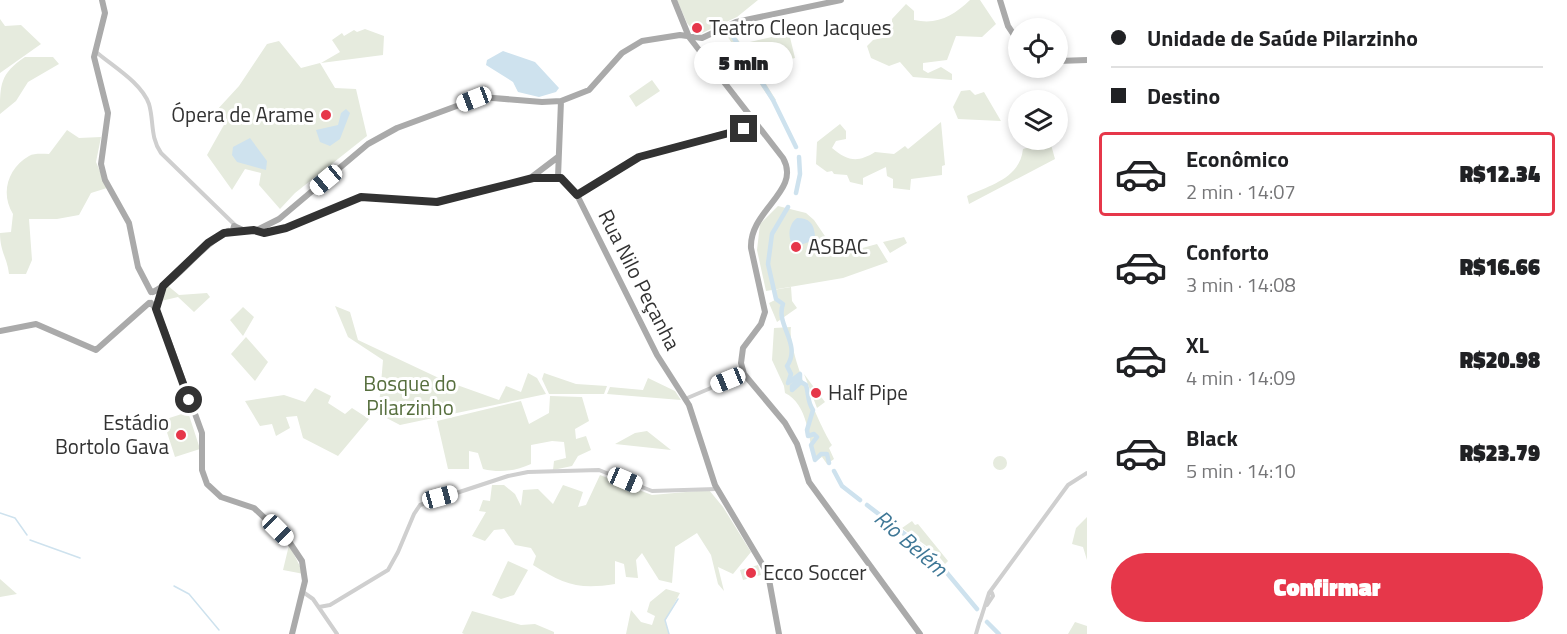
<!DOCTYPE html>
<html lang="pt">
<head>
<meta charset="utf-8">
<style>
	:root { --surface:#fff; --page:#f2f2f2; --text:#202124; --muted:#757577; --line:#e0e0e0; --accent:#e6374a }
	body { margin:0; font-family:"Titillium Web",sans-serif; background:var(--page); color:var(--text); height:100vh; display:flex; flex-direction:column; font-size:22px; white-space:nowrap }
	* { box-sizing:border-box; margin:0 }
	p { font-size:20px; color:var(--muted) }
	.icon { flex:none; width:33px; height:33px; fill:none; stroke:currentColor; stroke-width:2; stroke-linecap:round; stroke-linejoin:round }
	.map { position:relative; flex:1; overflow:hidden }
	.side { display:flex; flex-direction:column; background:var(--surface); width:480px }
	.side>* { flex:none }
	.hud { display:grid; align-content:center; height:132px; padding:0 24px; background:var(--surface) }
	.fabs { position:absolute; left:1008px; top:18px; display:grid; gap:12px }
	.fabs a { display:grid; place-items:center; width:60px; height:60px; border-radius:50%; background:var(--surface); box-shadow:0 3px 9px #0003; font-size:30px }
	.end { position:absolute; width:27px; height:27px; margin:-14px; border:8px solid #323232; background:#fff; box-shadow:0 0 0 3px #fff }
	.from { border-radius:50% }
	.bubble { position:absolute; height:42px; border-radius:21px; background:var(--surface); box-shadow:0 3px 9px #0003; font-size:20px; font-weight:800; line-height:42px; text-align:center }
	.car { position:absolute; width:18px; height:36px; margin:-18px -9px; border-radius:8px; box-shadow:0 0 4px 2px #0007; background:linear-gradient(#fff 24%,#345 0 40%,#fff 0 76%,#345 0 86%,#fff 0) }
	.hud b { display:flex; align-items:center; gap:21px; height:57px; font-size:22px }
	.hud b+b { border-top:2px solid var(--line) }
	.hud i { width:15px; height:15px; background:var(--text) }
	ul { padding:0; list-style:none }
	li { display:flex; align-items:center; gap:18px; height:84px; margin:0 12px 9px; padding:0 12px; border:3px solid transparent; border-radius:6px }
	li div { flex:1 }
	li b { display:block; font-size:22px }
	li em { font-style:normal; font-weight:800 }
	li.current { border-color:var(--accent) }
	li>.icon { width:54px; height:54px; stroke-width:1.5 }
	.primary-button { display:flex; gap:12px; margin-top:auto; padding:12px 24px }
	.primary-button a { flex:1; height:69px; border-radius:36px; background:var(--accent); color:#fff; font-size:24px; font-weight:800; line-height:69px; text-align:center }
	main { display:flex; flex:1; min-height:0 }
	.map>svg:first-child { display:block }
</style>
</head>
<body>
<main>
<div class="map">
<svg width="1087" height="634" viewBox="0 0 1087 634">
	<rect width="100%" height="100%" fill="#fff"/>
	<path fill="#e6ebde" d="M677 0H758L737 17 700 34H696L687 23Z
		M970 0H980L996 24 982 37 956 36 947 60 923 63V70L928 73 941 67 952 74V80L913 77 900 62 889 66 871 58 867 46 873 40 892 36V19L906 4 914 11V20C938 25 953 16 970 0Z
		M0 19 5 26 21 25 41 44 0 73Z
		M365 29 384 36 383 55 321 63 340 52 332 40 342 33 344 36 354 30 357 32Z
		M731 29 741 44 789 33 795 58 756 68 776 100 772 102 725 33Z
		M279 41 301 68 320 63 335 88 356 89 367 136 295 193 280 209 259 185 261 173 245 169 232 190 207 155 225 123 216 111 239 86 267 44Z
		M25 57H53L59 64 28 82 16 101 0 114C0 84 0 74 25 57Z
		M652 80 660 91 636 107 629 96Z
		M970 90 975 95 984 92 1001 121 958 119 953 107 961 91Z
		M941 122 945 165 942 166V175L911 179 910 190 893 188V179L887 176 886 167 863 178V185L850 182 847 175 834 174 832 171 827 172 816 164 817 142 840 124 846 131V139L836 141 832 148C847 161 858 163 875 152L894 154 905 146 908 149Z
		M67 130 79 138 101 137 96 162 107 188 91 193 79 215 57 219H29L32 260 26 274H9C7 257 0 252 0 233L11 232 13 214C0 193 8 168 29 156 34 153 43 154 49 154Z
		M1050 141 1055 159 969 204 967 196C991 185 1020 178 1023 149Z
		M778 206 806 213 814 220 831 245 844 253 877 244 888 262 843 278 766 291 757 250 760 224Z
		M904 237 907 243 890 253 883 242Z
		M167 285 179 295 207 293 210 297 194 312 178 297 161 301Z
		M791 287 792 301 797 308 777 322 769 303 775 300 773 290Z
		M335 306 350 312 358 340 443 380 499 400 506 386 521 392 528 373 537 378 546 394 400 425 373 411 380 396 383 360 348 337Z
		M243 307 254 317 243 336 230 320Z
		M791 327C787 349 819 425 832 445L829 448 834 459 827 464 822 457 814 462C809 439 808 404 785 393L784 386 772 360 774 328Z
		M246 337 268 362 255 381 231 354Z
		M544 373 576 384 607 386 604 394H549L542 379Z
		M804 374 825 402 817 408Z
		M648 378 675 391 681 400 607 394 610 387 643 390Z
		M315 388 331 396 328 403 345 414 352 408 369 419 338 456 303 438 297 416 286 417 290 428 276 436 272 424 260 426 245 401 284 395 305 402Z
		M550 396 582 397 589 421 575 429 576 439 586 436 591 450 578 456 572 466 553 470 554 461 566 458 564 442 552 441 531 445V464C516 471 500 473 483 469L478 453 469 451V469H448L437 421 521 401 529 424 549 413Z
		M188 412 200 449 175 457 163 420Z
		M647 431 671 450 615 444 635 433Z
		M993 463a7 7 0 1 1 14 0a7 7 0 1 1-14 0Z
		M600 475 652 495 709 490 723 507 751 552 733 574 718 567 724 591 718 584 711 555 697 533 675 547 672 583 659 580 642 553 636 560 638 578 626 577 624 564 615 561V584C578 590 563 584 533 565L536 556 531 548 515 545 504 529 494 530 485 541 472 536 486 512 479 511 483 500 490 501 492 485H504L515 494 521 506 523 490 538 489 553 504 563 485 583 492 578 507 586 505Z
		M1087 517V560L1083 547 1072 544 1076 528Z
		M912 521 915 525 918 524 948 561 945 564 936 553 902 528Z
		M900 533 940 566 930 568Z
		M289 545 304 574 283 570Z
		M508 561 528 570 514 595 501 599 492 595Z
		M758 565 761 575 743 580 740 570Z
		M0 579 17 594 0 597Z
		M666 589 680 593 665 621 669 634H626L631 610 641 622 652 625 655 616 647 612 650 602Z
		M472 611 521 625 535 624 554 632V634H464L462 633Z
		M1075 622 1087 626V634H1068Z"/>
	<path fill="#cee2ee" d="M503 51 535 62 559 88 556 92 539 97 518 92 513 82 486 65 487 60Z
		M346 109 350 113 340 139 330 146 320 142 316 130 338 125 341 113Z
		M250 138 267 161 266 170 237 162 232 155 233 147Z
		M797 218C809 218 814 223 815 236L809 242 794 247C788 241 787 225 797 218Z"/>
	<g fill="none" stroke-linecap="round" stroke-linejoin="round">
		<path stroke="#cee2ee" stroke-width="1.5" d="M0 513 15 518 27 535
			M30 540 80 558
			M174 586 189 594 219 630
			M669 634 665 620 678 599"/>
		<path stroke="#cee2ee" stroke-width="4.5" d="M730 32 773 100 796 147
			M796 193 800 174 799 157
			M788 207 772 234 768 264 776 299 783 304C775 325 802 344 787 366L791 374 788 383 800 374V379L792 386V390L801 382 806 385C809 395 807 401 813 410L807 430 808 436 814 434 817 437 811 445 815 460 821 454H827L829 463
			M834 471 842 486 860 500
			M867 505 932 555 977 609
			M987 622 999 634"/>
		<path stroke="#cfcfcf" stroke-width="4" d="M95 51C112 66 141 82 149 104 154 121 150 137 161 153L236 226
			M685 399 744 374
			M303 592 313 599 337 634
			M987 605 993 596 992 593
			M319 607 330 605 388 570 398 552 414 514 420 505 508 476 528 472 599 470 652 491 716 489
			M980 621 989 593 1068 485 1087 473
			M976 634 980 620"/>
		<path stroke="#aaa" stroke-width="6" d="M102 0 105 13 94 57 108 113 101 164 105 180 129 223 138 267 151 292
			M674 0 689 37 783 158C802 191 749 210 751 248L765 312 761 324 743 348 741 363 744 374 785 423 797 444 809 482 920 634
			M1000 0 1008 26 1018 41
			M1058 61 1087 60
			M533 176 558 157
			M558 177 561 101
			M577 195 639 157 757 125
			M257 230 279 219 368 144 397 128 481 97 542 102 561 101 589 90 622 53 642 41 680 35 702 38 736 22 841 0
			M224 233 254 230 264 233 286 228 361 197 437 202 538 177 561 178 577 195 657 355 689 405 715 485 768 574 779 634
			M232 233 234 226 245 231
			M153 292C182 277 199 247 228 231
			M151 303 156 309 166 334 202 433V470L207 484 221 497 254 508 288 540 302 561 305 581 292 634
			M156 308 163 287
			M0 331 36 324 96 350 149 303"/>
	</g>
	<g fill="none" stroke-linecap="round" stroke-linejoin="round">
		<path stroke="#323232" stroke-width="8" d="M189 400 156 309 163 286 208 243 224 233 254 230 264 233 286 228 361 197 437 202 533 178H561L577 195 639 157 744 129"/>
	</g>
	<g fill="#e6374a" stroke="#fff" stroke-width="2">
		<circle cx="697" cy="28" r="6"/>
		<circle cx="326" cy="115" r="6"/>
		<circle cx="796" cy="247" r="6"/>
		<circle cx="816" cy="393" r="6"/>
		<circle cx="181" cy="435" r="6"/>
		<circle cx="751" cy="573" r="6"/>
	</g>
	<g text-anchor="middle" stroke-width="6" stroke-linejoin="round" paint-order="stroke">
		<g font-size="21" fill="#323232" stroke="#fff" text-anchor="start">
			<text x="709" y="35">Teatro Cleon Jacques</text>
			<text x="314" y="122" text-anchor="end">Ópera de Arame</text>
			<text x="808" y="254">ASBAC</text>
			<text x="828" y="400">Half Pipe</text>
			<text x="169" y="430" text-anchor="end">Estádio<tspan x="169" dy="24">Bortolo Gava</tspan></text>
			<text x="763" y="580">Ecco Soccer</text>
		</g>
		<g font-size="21" fill="#323232" stroke="#fff">
			<text transform="translate(639 280) rotate(63)" y="7">Rua Nilo Peçanha</text>
		</g>
		<g font-size="21" fill="#576f3e" stroke="#fff">
			<text x="410" y="391">Bosque do<tspan x="410" dy="24">Pilarzinho</tspan></text>
		</g>
		<g font-size="22" font-style="italic" fill="#3e7796" stroke="#fff">
			<text transform="translate(911 543) rotate(41)" y="8">Rio Belém</text>
		</g>
	</g>
</svg>
<div class="fabs">
<a><svg class="icon" aria-label="locate" viewBox="0 0 24 24"><circle cx="12" cy="12" r="6"/><path d="M12 2v4M12 18v4M2 12h4M18 12h4"/></svg></a>
<a><svg class="icon" aria-label="layers" viewBox="0 0 24 24"><path d="M12 4l9 5-9 5-9-5zM3 14l9 5 9-5"/></svg></a>
</div>
<i class="end from" style="left:189px;top:400px"></i>
<i class="end" style="left:744px;top:129px"></i>
<div class="bubble" style="left:694px;top:42px;width:99px">5 min</div>
<i class="car" style="left:474px;top:99px;rotate:249deg"></i>
<i class="car" style="left:326px;top:180px;rotate:230deg"></i>
<i class="car" style="left:728px;top:380px;rotate:248deg"></i>
<i class="car" style="left:625px;top:480px;rotate:113deg"></i>
<i class="car" style="left:440px;top:497px;rotate:75deg"></i>
<i class="car" style="left:278px;top:530px;rotate:135deg"></i>
</div>
<section class="side">
<div class="hud">
<b><i class="from"></i>Unidade de Saúde Pilarzinho</b>
<b><i></i>Destino</b>
</div>
<ul>
<li class="current"><svg class="icon" aria-label="car" viewBox="0 0 24 24"><path d="M5 17H2v-5l4-1 3-4h7l3 4 3 1v5h-3M9 17h6M6 11h13"/><circle cx="7" cy="17" r="2"/><circle cx="17" cy="17" r="2"/></svg><div><b>Econômico</b><p>2 min · 14:07</p></div><em>R$12.34</em></li>
<li><svg class="icon" aria-label="car" viewBox="0 0 24 24"><path d="M5 17H2v-5l4-1 3-4h7l3 4 3 1v5h-3M9 17h6M6 11h13"/><circle cx="7" cy="17" r="2"/><circle cx="17" cy="17" r="2"/></svg><div><b>Conforto</b><p>3 min · 14:08</p></div><em>R$16.66</em></li>
<li><svg class="icon" aria-label="car" viewBox="0 0 24 24"><path d="M5 17H2v-5l4-1 3-4h7l3 4 3 1v5h-3M9 17h6M6 11h13"/><circle cx="7" cy="17" r="2"/><circle cx="17" cy="17" r="2"/></svg><div><b>XL</b><p>4 min · 14:09</p></div><em>R$20.98</em></li>
<li><svg class="icon" aria-label="car" viewBox="0 0 24 24"><path d="M5 17H2v-5l4-1 3-4h7l3 4 3 1v5h-3M9 17h6M6 11h13"/><circle cx="7" cy="17" r="2"/><circle cx="17" cy="17" r="2"/></svg><div><b>Black</b><p>5 min · 14:10</p></div><em>R$23.79</em></li>
</ul>
<div class="primary-button"><a>Confirmar</a></div>
</section>
</main>
</body>
</html>
